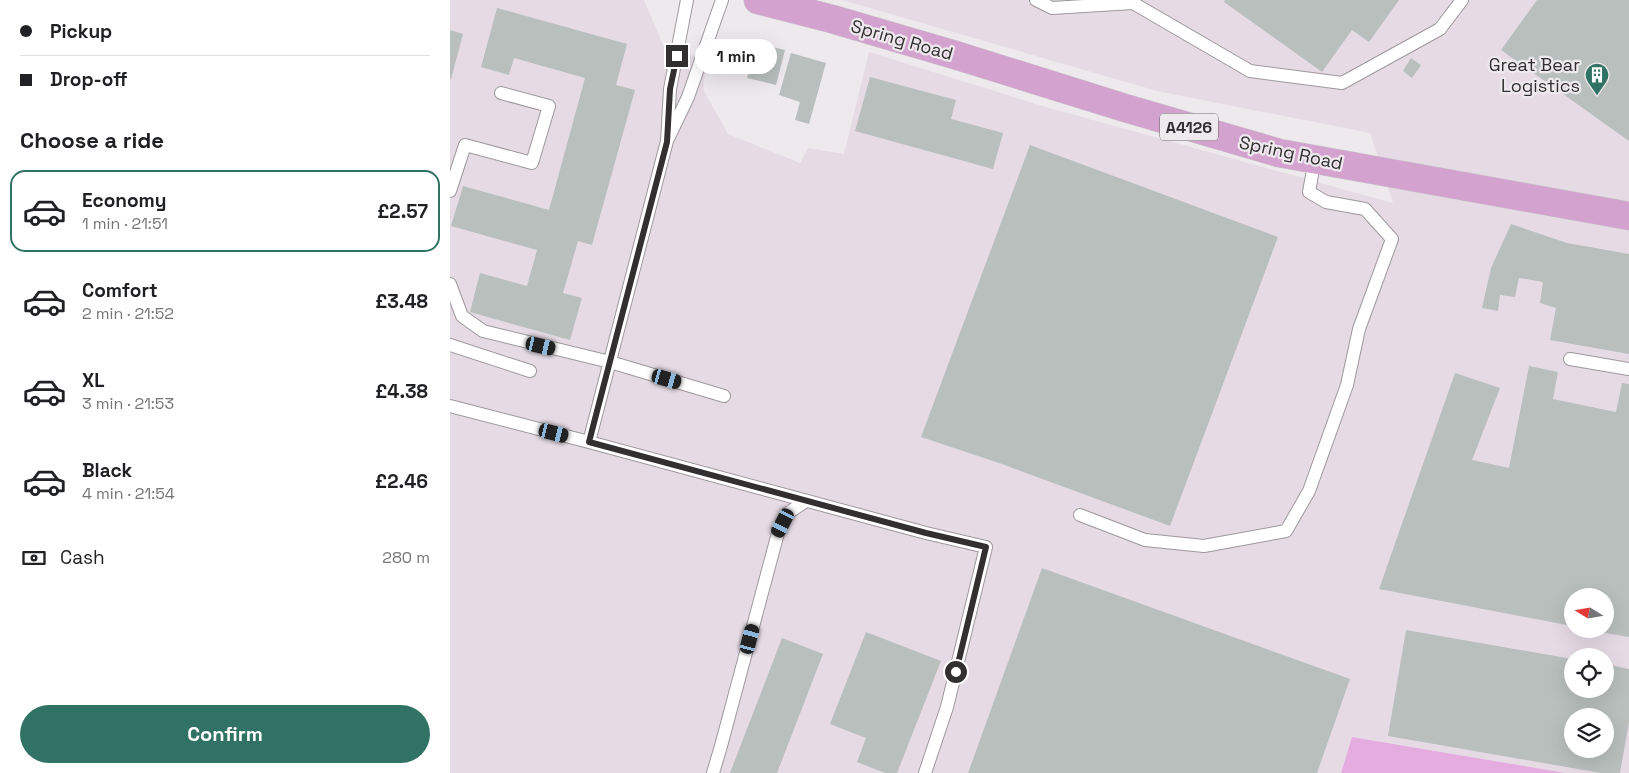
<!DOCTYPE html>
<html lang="en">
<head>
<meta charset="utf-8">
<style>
	:root { --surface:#fff; --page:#f6f6f6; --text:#202124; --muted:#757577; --line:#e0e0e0; --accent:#307263 }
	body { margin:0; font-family:"Space Grotesk",sans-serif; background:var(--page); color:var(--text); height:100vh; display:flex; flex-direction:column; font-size:19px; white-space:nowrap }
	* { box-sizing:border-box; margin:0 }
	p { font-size:16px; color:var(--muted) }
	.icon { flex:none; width:28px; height:28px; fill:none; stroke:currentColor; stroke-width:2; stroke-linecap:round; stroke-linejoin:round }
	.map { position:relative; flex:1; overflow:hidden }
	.side { display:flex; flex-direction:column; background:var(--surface); width:450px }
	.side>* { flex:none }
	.banner { display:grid; align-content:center; height:110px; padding:0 20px; background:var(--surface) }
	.needle { width:32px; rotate:281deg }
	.tools { position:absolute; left:1114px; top:588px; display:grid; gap:10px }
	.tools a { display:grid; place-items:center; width:50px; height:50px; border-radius:50%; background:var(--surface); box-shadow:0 5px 20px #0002; font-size:25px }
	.end { position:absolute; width:22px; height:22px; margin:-11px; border:6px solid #312f30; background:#fff; box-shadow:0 0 0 2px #fff }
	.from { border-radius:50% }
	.bubble { position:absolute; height:35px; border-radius:18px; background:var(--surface); box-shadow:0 5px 20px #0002; font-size:16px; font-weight:700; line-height:35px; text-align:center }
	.car { position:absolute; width:15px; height:30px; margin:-15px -8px; border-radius:6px; box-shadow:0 0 4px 1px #0007; background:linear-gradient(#222 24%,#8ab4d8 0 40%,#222 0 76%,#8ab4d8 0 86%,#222 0) }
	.banner b { display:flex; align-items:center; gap:18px; height:48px; font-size:19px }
	.banner b+b { border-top:1px solid var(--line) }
	.banner i { width:12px; height:12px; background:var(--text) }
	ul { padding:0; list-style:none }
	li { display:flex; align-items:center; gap:15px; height:82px; margin:0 10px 8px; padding:0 10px; border:2px solid transparent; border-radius:15px }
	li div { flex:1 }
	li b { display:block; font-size:19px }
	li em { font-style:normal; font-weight:700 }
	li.active { border-color:var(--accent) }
	li>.icon { width:45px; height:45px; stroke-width:1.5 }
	h2 { padding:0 20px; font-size:22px; line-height:60px }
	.pay { display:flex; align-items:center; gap:12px; height:55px; padding:0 20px; font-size:19px }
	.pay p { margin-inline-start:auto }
	.cta { display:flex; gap:10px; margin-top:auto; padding:10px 20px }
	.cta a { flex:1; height:58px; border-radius:30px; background:var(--accent); color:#fff; font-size:20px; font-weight:700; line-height:58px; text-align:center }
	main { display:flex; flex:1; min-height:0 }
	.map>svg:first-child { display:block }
</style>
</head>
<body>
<main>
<section class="side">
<div class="banner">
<b><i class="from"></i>Pickup</b>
<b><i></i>Drop-off</b>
</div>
<h2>Choose a ride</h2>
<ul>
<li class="active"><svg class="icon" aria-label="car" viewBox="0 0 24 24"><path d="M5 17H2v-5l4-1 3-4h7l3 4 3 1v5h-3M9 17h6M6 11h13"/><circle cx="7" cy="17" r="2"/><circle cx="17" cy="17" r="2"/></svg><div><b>Economy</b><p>1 min · 21:51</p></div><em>£2.57</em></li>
<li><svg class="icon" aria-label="car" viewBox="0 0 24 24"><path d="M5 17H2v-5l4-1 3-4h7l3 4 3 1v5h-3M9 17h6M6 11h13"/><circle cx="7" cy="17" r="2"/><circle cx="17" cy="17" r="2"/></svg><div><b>Comfort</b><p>2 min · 21:52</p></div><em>£3.48</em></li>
<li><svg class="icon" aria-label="car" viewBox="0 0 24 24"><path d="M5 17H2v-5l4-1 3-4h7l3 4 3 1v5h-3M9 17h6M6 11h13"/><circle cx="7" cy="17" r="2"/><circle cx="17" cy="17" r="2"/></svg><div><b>XL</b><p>3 min · 21:53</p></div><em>£4.38</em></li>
<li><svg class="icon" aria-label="car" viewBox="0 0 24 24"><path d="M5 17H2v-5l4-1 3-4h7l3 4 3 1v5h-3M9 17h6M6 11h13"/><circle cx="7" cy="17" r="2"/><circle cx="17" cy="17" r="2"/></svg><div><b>Black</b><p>4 min · 21:54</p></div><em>£2.46</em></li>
</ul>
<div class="pay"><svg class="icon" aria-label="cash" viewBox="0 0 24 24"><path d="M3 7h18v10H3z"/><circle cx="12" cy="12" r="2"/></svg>Cash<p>280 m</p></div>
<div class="cta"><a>Confirm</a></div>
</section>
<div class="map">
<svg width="1179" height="773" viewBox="0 0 1179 773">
	<rect width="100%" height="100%" fill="#eee9ed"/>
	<path fill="#e6dbe5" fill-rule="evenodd" d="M0 0H194L213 45 257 61 253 89 278 134 350 163 358 148 394 154 419 52 596 107 943 203 920 133 707 91 392 0H1179V773H1116L902 737 891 773H0ZM1122 596H1155V629H1122ZM1122 656H1155V689H1122ZM1122 716H1155V749H1122Z"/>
	<path fill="#e5addf" d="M902 737 1116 773H891Z"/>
	<path fill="#b8bfbd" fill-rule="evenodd" d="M775 0H949L919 42 902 30 872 72 774 2Z
		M1087 0H1179V141L1051 50Z
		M47 8 177 44 166 85 185 90 142 245 128 241 113 293 132 298 120 340 20 312 30 273 77 286 87 250 1 226 13 186 99 210 135 78 64 58 59 75 31 67Z
		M0 30 13 34 1 79H0Z
		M306 43 335 50 326 85 297 78Z
		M341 53 376 63 359 124 345 120 350 102 329 95Z
		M961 58 971 65 962 78 953 71Z
		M420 77 506 100 501 119 553 133 543 169 405 131Z
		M580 145 828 237 720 526 552 464 471 437Z
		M1061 224 1117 243 1179 254V354L1100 340 1106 308 1090 303 1093 282 1069 278 1065 297 1050 295 1048 311 1032 308 1041 268Z
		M1079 366 1108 372 1103 399 1166 412 1172 383 1179 384V637L1139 630 1155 629V596H1122V626L929 589 1005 373 1050 388 1022 460 1059 468Z
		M592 568 900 679 867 773H518Z
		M956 630 1122 659V689H1155V664L1179 669V722L1170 773H1151L938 736ZM1122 716H1155V749H1122Z
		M416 632 491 661 447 773H435L407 762 416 738 380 724Z
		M332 638 373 654 327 773H280Z"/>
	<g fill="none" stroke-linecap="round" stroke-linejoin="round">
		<defs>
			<path id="lane" d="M237 0 220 89 217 141 238 97 272 0
				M586 0 602 8 683 3 800 71 892 83 990 29 1012 0
				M0 191 15 145 82 163 99 106 51 93
				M0 284 12 316 33 331 160 362 274 396
				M0 345 80 371
				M1120 359 1179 369
				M0 406 139 442 217 141
				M139 442 476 533 536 547 497 707 475 773
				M630 515 695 540 754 546 836 531 859 491 897 385 909 329 942 239 915 209 876 202 859 192 865 159
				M263 773 271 746 328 533 338 513 356 501"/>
			<path id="primary" d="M308 0 382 19 505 55 675 108 829 153 1179 216"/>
		</defs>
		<use href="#lane" stroke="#9d989c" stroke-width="14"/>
		<use href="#primary" stroke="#c9c9c9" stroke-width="29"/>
		<use href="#lane" stroke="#fff" stroke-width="12"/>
		<use href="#primary" stroke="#d3a2cf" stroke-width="28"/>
	</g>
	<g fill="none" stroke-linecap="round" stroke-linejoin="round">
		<path stroke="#312f30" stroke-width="6" d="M227 56 220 89 217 142 139 442 476 533 536 547 506 672"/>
	</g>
	<defs>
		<symbol id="building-pin" viewBox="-11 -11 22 30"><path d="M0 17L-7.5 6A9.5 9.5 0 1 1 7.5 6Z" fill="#307263" stroke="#eee9ed"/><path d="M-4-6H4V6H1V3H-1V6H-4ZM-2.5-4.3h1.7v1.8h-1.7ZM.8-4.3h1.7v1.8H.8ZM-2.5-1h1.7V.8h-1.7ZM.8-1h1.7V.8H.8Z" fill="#fff"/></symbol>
	</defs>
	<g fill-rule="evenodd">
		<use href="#building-pin" x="1133" y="61" width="28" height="38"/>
	</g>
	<g text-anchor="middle" stroke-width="4.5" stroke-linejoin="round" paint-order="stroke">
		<rect fill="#eee9ed" stroke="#6a6769" stroke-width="1" x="710" y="113.5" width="58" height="27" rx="4"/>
		<g font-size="16" font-weight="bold" fill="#312f30">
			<text x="739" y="133">A4126</text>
		</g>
		<g font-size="18" fill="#312f30" stroke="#eee9ed">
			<text transform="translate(452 40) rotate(16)" y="6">Spring Road</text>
			<text transform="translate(841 153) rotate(12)" y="6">Spring Road</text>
		</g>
		<g font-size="18" fill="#312f30" stroke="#eee9ed" text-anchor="end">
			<text x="1130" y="71">Great Bear<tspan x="1130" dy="21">Logistics</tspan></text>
		</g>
	</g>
</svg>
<div class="tools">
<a><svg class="needle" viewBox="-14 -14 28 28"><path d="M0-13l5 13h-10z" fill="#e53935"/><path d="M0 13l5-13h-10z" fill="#757577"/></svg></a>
<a><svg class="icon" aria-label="locate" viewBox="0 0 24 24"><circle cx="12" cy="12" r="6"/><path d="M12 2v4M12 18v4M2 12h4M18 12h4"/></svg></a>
<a><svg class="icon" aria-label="layers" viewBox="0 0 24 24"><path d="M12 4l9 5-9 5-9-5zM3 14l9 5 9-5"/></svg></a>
</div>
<i class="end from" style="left:506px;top:672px"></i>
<i class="end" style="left:227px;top:56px"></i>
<div class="bubble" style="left:245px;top:39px;width:82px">1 min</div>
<i class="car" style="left:91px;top:346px;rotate:103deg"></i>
<i class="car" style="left:217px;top:379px;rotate:106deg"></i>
<i class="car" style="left:104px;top:433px;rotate:104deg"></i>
<i class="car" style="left:333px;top:523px;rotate:207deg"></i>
<i class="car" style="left:300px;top:639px;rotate:15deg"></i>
</div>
</main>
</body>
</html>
